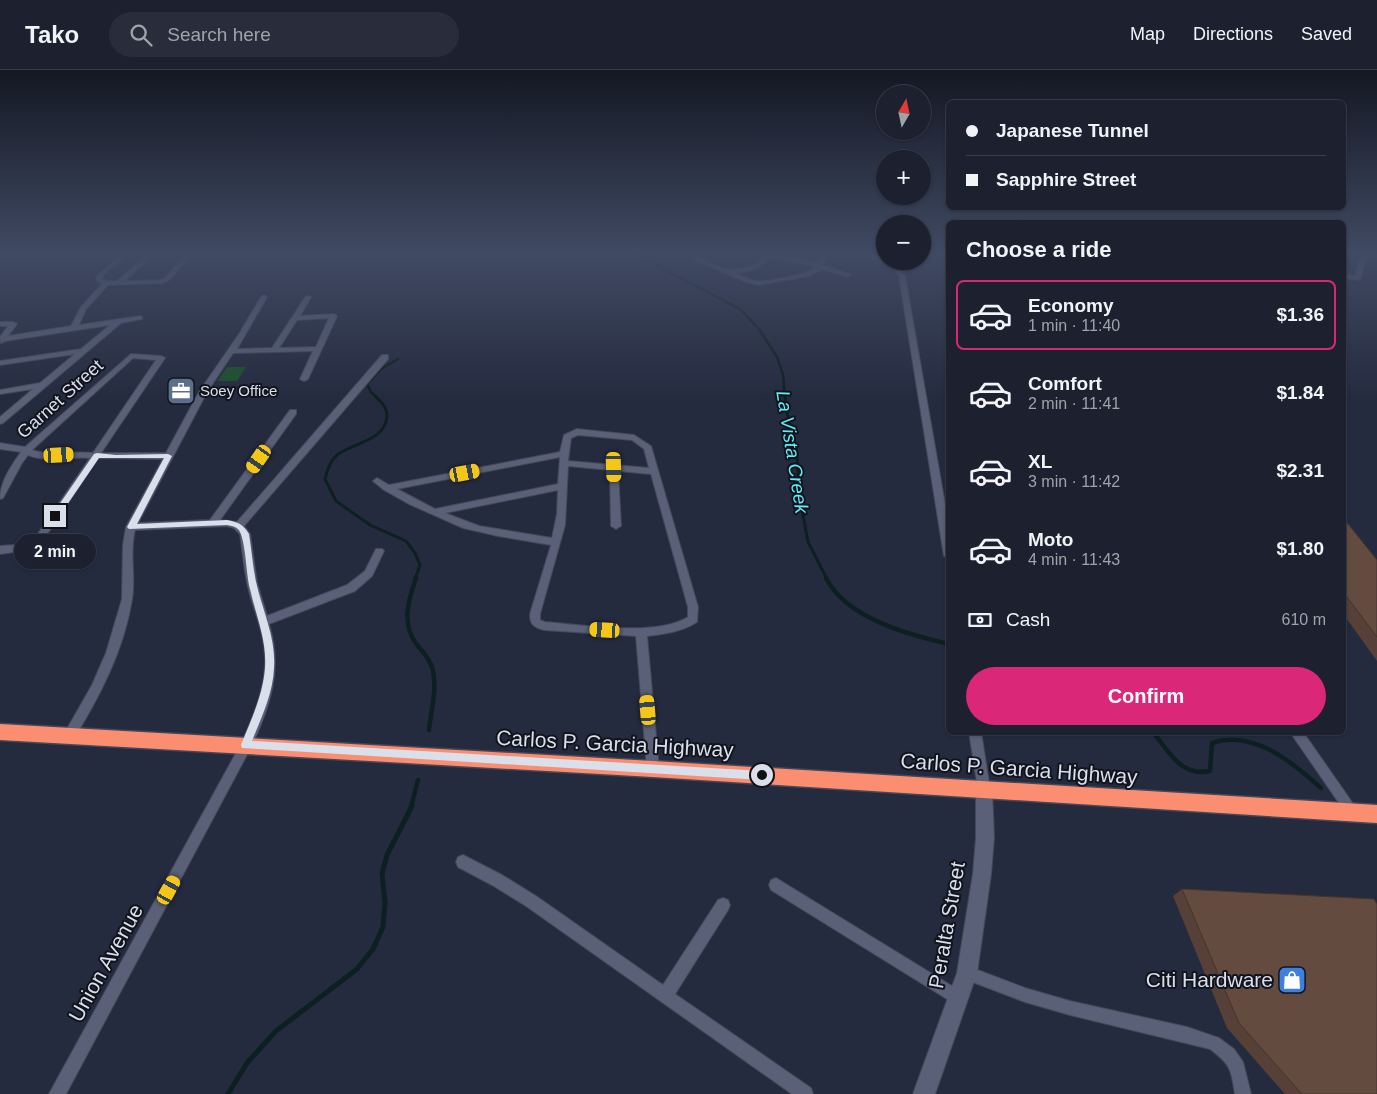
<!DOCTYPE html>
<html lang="en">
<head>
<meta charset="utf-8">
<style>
	:root { --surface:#1c202f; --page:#292d3b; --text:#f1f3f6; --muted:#a0a3aa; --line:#3a3e4b; --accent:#db2777 }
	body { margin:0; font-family:Helvetica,sans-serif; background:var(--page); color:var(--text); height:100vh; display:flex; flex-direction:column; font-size:19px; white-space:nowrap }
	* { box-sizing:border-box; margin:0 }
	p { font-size:16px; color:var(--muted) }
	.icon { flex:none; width:28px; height:28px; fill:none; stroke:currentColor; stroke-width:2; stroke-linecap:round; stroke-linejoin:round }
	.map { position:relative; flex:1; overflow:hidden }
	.drawer { position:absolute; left:946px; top:150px; width:400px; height:515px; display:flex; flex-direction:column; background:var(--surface); border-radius:8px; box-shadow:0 1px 4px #0004,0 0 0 1px var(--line) }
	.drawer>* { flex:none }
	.hud { position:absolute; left:946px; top:30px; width:400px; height:110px; border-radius:8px; box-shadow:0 1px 4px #0004,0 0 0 1px var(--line); display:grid; align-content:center; height:110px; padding:0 20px; background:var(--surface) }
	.needle { width:32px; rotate:9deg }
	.tools { position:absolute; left:876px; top:15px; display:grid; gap:10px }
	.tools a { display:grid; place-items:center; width:55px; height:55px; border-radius:50%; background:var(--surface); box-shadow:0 1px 4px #0004,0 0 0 1px var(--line); font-size:25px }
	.end { position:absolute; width:22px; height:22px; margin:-11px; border:6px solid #dadfec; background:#111; box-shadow:0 0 0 2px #111 }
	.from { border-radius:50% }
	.bubble { position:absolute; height:35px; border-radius:18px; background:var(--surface); box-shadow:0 1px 4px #0004,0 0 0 1px var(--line); font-size:16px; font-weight:600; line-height:35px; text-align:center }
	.car { position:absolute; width:15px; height:30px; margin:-15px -8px; border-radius:6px; box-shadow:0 0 4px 1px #0007; background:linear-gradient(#f5c518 24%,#345 0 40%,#f5c518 0 76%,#345 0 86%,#f5c518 0) }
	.hud b { display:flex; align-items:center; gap:18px; height:48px; font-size:19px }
	.hud b+b { border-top:1px solid var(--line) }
	.hud i { width:12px; height:12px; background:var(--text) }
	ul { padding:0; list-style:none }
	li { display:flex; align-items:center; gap:15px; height:70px; margin:0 10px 8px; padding:0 10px; border:2px solid transparent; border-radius:8px }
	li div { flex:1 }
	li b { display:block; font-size:19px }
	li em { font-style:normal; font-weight:600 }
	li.selected { border-color:var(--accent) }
	li>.icon { width:45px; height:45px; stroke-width:1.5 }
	h2 { padding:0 20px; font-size:22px; line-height:60px }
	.pay { display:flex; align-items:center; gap:12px; height:55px; padding:0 20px; font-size:19px }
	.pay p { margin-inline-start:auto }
	.action { display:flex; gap:10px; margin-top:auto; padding:10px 20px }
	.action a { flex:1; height:58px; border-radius:30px; background:var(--accent); color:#fff; font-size:20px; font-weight:600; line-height:58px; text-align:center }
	header { display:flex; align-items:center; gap:30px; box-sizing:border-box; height:70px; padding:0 25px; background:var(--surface); border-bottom:1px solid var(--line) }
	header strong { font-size:24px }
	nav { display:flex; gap:28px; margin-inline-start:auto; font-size:18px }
	.search { width:350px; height:45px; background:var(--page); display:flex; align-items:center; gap:12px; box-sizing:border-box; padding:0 18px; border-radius:28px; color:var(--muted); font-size:19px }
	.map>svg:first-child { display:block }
</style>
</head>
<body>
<header>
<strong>Tako</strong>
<div class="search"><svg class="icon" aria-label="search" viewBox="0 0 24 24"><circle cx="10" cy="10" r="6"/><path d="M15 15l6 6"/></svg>Search here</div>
<nav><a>Map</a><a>Directions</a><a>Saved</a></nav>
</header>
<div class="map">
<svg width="1377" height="1024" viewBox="0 0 1377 1024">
	<rect width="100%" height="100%" fill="#252b3f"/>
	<path fill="#1c512a" d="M227 297H246L237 311H217Z"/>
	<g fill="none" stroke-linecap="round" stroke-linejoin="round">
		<path stroke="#0d2021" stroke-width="2.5" d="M635 184 740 239 759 259 777 287 783 305 785 328
			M377 328 371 322 367 314 381 299 398 289"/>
		<path stroke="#0d2021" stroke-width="3" d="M376 327C382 333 387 337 387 346 385 372 353 372 337 385 330 391 327 400 325 409L336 431 370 455 406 471 415 483 420 495 415 509
			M785 327 787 343 797 383 799 423 808 472 827 509"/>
		<path stroke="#0d2021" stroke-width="4.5" d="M416 508C408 531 401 554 417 575 424 583 431 591 433 601 437 620 431 641 429 660
			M826 508C846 548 909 565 949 574
			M1153 662C1169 682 1181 707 1210 701L1212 673C1253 659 1292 692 1321 718
			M411 737 418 710"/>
		<path stroke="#0d2021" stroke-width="5" d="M228 1024 247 993 276 961 357 899 373 879 383 857 385 832 382 804 387 785 412 736"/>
		<defs>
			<path id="street" d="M122 184H129L104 204 102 209 107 211H117L147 184H154L125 211 159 210 165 208 186 184H193L169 210 162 213 108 215 86 239 79 255 140 246 142 247V249L121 253 3 353 0 354V347L33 319 0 324V320L40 313 75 284 0 295V291L81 279 110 255 5 271 1 273 0 267 8 256H0V252H13L17 254 8 266 71 256 81 237 102 214 97 211 96 207Z
				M688 184C702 184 714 198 728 199 733 200 739 199 744 198 752 197 759 194 762 186L759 184H774L818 193 823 184H829L823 195 851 205 848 207 821 199 819 201 809 206 759 215 746 212 695 190ZM768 187 816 197C808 204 768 212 757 211 749 210 742 206 734 203 748 202 761 200 768 187Z
				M861 184H872L885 188V191C896 191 900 197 905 206L949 457V489L944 486 899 206C889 189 876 192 861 184Z
				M1361 184H1367L1360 210 1344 208V204L1355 206Z
				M264 225 267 227 237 279 272 278 306 226 311 227 300 246 334 244 337 246 308 309 304 311 300 309 313 281 233 283 207 322 138 453 210 450 290 340H296V344L220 450 237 452 382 285H388V289L244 456 250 464 257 513 267 546 347 515 365 501 376 479H382L384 481 372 506 355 521 269 554C283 600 270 637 250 679L66 1024H49L242 672C253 647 265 620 265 592 266 567 255 544 249 521 244 502 243 483 240 464L234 458 227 456 135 460C129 483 136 506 132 529 124 580 100 626 73 670L69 671 65 670 63 666 92 615 106 583 122 529 123 475 126 457 163 389 98 388 37 479 0 484V476L31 474 90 388C70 386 47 393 28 385L22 393 3 428 0 429C0 412 11 396 21 382L0 379V373L25 377 131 284 161 286 165 288 101 383H166L199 322 239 264 261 227ZM329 248 316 277 279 278 297 250ZM133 288 156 290 93 383C75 381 47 386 32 380Z
				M577 359 634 365 651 376 698 537 697 552C681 562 665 564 647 566L659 699 657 703 653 705 649 703 647 699 636 566 544 560C534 557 530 555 530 544L551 475 498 466 463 458 409 434 384 420 373 411 377 408 389 415 560 382 564 365ZM578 365 632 370 644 379 649 398 568 391 571 368ZM560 387 558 414 435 439 397 419ZM568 396 610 400 611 456 616 459 621 456 618 401 651 404 688 537V547C655 567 583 555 545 552L540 550V544L565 455ZM558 420 557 444 552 468 479 456 445 443Z
				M969 662H981L990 719 988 723 984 725 980 723 978 719Z
				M1290 662H1303L1356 738 1358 742 1356 746 1352 748 1348 746Z
				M463 785 502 805 536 826 663 915 718 830 723 828 728 830 730 835 728 840 675 924 811 1018 813 1024H792L526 836 492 815 458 797 456 792 458 787Z
				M776 808 965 924 967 929 965 934 960 936 955 934 771 820 769 815 771 810Z
				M967 896 1025 918 1070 931 1187 957 1219 968 1234 979 1243 992 1251 1024H1235C1231 999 1231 995 1210 979L1070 945 1025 932 962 908 960 903 962 898Z"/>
			<path id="secondary" d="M984 711 990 713 992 719 994 768 991 804 977 903 935 1024H913L957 903 973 804 976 768V719L978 713Z"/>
			<path id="highway" d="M0 654 653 691 1377 735V753L653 707 0 670Z"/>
		</defs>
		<use href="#street" stroke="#444859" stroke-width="2"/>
		<use href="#secondary" stroke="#444859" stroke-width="2"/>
		<use href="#highway" stroke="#444859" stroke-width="3"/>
		<use href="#street" fill="#596077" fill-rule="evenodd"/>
		<use href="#secondary" fill="#596077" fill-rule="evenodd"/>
		<use href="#highway" fill="#fb8e70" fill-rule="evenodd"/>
	</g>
	<path fill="#564037" d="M1344 449 1377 490V591L1344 545Z
		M1182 819 1377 1024H1285L1227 958 1173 826Z"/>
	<path fill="#644b40" stroke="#46342d" d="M1344 449 1377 490V567L1344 523Z
		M1182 819 1374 829 1377 834V1024H1302L1239 953Z"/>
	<linearGradient id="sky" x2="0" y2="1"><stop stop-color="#141823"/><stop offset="0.56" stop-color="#404a63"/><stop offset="1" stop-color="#404a63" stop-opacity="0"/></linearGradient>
	<rect width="1377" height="328" fill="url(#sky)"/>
	<path fill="#dadfec" d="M97 383 116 385 168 384 172 386 137 454 227 450C238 452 243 454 249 464 252 482 253 502 258 520 265 546 276 571 274 598 273 624 261 648 252 671L762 701 765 702V708L762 710 242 678 241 675C251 650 263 625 265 598 267 570 256 546 250 519 246 504 246 475 240 462 238 457 232 456 227 455L129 459 127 457 164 388H99L58 448H52V445L94 384Z"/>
	<defs>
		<symbol id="office-square" viewBox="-11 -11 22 22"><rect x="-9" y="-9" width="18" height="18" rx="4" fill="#5c6f8a" stroke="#12141d"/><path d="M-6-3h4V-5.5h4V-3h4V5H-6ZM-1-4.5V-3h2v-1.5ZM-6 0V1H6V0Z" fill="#fff"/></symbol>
		<symbol id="shop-square" viewBox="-11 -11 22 22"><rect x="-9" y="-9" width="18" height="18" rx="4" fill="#3f7fe0" stroke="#12141d"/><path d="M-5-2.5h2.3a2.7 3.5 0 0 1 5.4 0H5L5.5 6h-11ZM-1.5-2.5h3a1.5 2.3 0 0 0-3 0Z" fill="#fff"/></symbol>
	</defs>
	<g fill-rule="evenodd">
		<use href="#office-square" x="165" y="305" width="32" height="32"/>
		<use href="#shop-square" x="1276" y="894" width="32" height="32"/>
	</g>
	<g text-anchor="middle" stroke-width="4" stroke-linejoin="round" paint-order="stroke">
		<g font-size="15" fill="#dadfec" stroke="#12141d" text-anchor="start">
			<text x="200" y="326">Soey Office</text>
		</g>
		<g font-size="18" fill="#dadfec" stroke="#12141d">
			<text transform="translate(60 329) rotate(-42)" y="6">Garnet Street</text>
		</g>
		<g font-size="19" font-style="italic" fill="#5feff9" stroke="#12141d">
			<text transform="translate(793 382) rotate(81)" y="7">La Vista Creek</text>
		</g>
		<g font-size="21" fill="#dadfec" stroke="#12141d">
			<text transform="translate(615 674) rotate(3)" y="7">Carlos P. Garcia Highway</text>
			<text transform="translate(1019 699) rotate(4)" y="7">Carlos P. Garcia Highway</text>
			<text transform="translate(947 855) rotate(-80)" y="7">Peralta Street</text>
			<text transform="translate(106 893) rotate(-61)" y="7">Union Avenue</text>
		</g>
		<g font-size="21" fill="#dadfec" stroke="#12141d" text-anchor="end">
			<text x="1273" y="917">Citi Hardware</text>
		</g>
	</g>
</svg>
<div class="tools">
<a><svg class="needle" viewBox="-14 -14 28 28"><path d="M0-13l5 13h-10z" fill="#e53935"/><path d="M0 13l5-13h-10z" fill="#a0a3aa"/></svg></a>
<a>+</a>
<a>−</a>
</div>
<i class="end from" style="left:762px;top:705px"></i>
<i class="end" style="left:55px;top:446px"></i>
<div class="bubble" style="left:14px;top:464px;width:82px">2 min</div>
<i class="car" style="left:59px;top:385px;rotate:87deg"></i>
<i class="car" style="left:259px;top:389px;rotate:215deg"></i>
<i class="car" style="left:614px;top:397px;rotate:178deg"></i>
<i class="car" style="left:465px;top:403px;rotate:79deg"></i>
<i class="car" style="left:605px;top:560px;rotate:273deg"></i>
<i class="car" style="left:648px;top:640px;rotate:355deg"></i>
<i class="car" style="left:169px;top:820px;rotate:29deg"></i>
<div class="hud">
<b><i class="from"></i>Japanese Tunnel</b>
<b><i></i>Sapphire Street</b>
</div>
<section class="drawer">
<h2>Choose a ride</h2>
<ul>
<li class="selected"><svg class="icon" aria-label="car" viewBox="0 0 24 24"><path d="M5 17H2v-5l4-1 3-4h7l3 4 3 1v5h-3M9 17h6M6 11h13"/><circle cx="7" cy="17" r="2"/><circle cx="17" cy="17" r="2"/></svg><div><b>Economy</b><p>1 min · 11:40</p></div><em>$1.36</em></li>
<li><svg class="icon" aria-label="car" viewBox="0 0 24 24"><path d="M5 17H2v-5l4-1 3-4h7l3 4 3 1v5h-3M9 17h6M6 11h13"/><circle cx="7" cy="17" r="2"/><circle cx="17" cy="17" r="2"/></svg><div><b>Comfort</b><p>2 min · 11:41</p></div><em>$1.84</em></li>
<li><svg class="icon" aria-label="car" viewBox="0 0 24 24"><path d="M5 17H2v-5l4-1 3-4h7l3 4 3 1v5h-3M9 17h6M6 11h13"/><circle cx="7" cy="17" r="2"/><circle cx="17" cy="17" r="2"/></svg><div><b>XL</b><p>3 min · 11:42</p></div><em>$2.31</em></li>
<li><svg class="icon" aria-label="car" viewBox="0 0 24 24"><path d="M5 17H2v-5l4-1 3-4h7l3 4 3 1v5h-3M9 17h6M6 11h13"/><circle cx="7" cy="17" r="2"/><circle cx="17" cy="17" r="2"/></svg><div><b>Moto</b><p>4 min · 11:43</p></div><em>$1.80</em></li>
</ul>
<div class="pay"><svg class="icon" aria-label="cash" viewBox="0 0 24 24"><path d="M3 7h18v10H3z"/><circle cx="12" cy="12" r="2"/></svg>Cash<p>610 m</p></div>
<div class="action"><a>Confirm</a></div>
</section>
</div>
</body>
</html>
